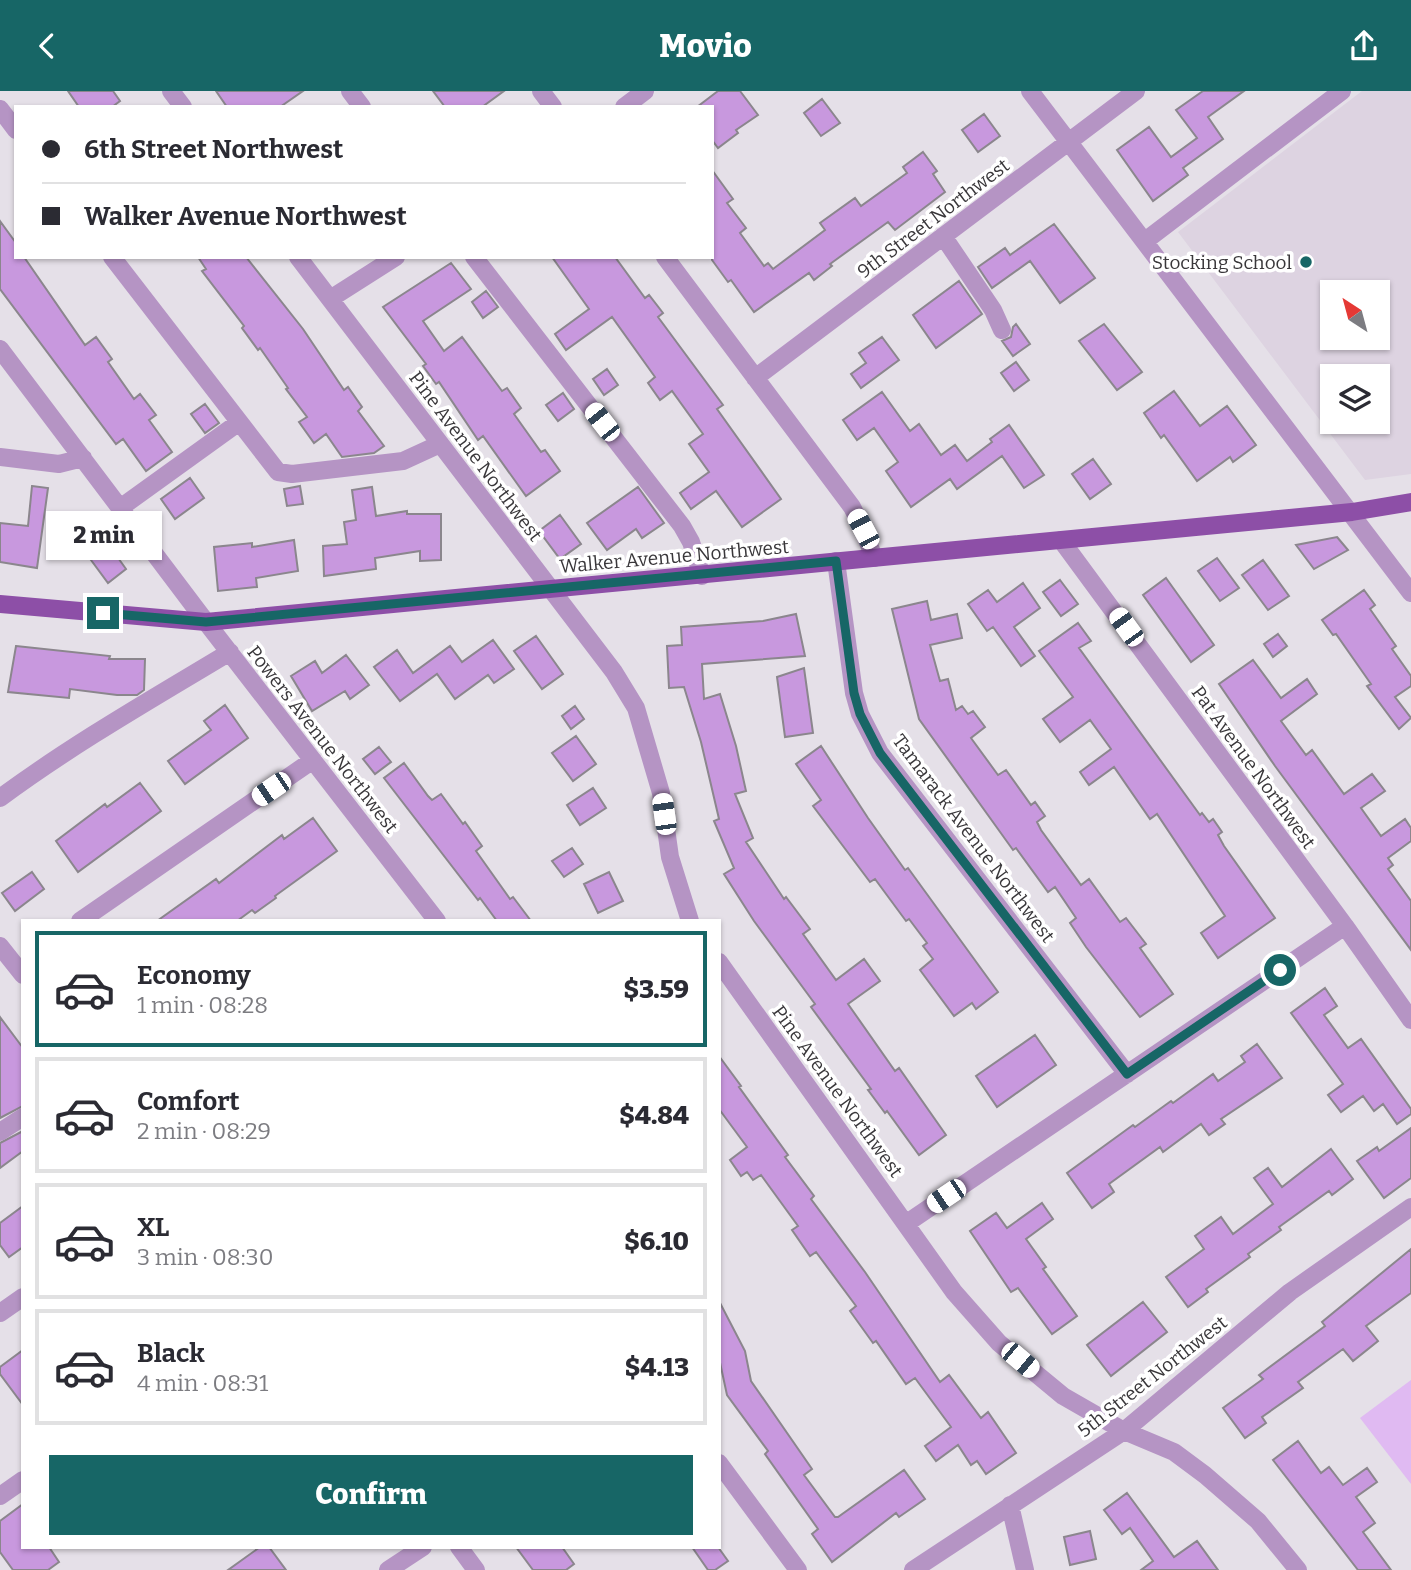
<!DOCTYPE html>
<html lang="en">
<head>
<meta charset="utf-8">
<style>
	:root { --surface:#fff; --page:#f7f7f7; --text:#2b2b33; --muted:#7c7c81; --line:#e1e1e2; --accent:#176666 }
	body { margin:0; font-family:Bitter,serif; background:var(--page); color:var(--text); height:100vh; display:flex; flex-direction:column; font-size:26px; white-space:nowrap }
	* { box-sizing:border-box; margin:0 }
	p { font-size:23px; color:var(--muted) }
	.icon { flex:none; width:38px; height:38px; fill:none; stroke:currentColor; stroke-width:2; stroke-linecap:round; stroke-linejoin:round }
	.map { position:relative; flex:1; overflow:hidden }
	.drawer { position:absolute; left:21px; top:828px; width:700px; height:630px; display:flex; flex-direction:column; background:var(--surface); border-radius:0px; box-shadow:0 2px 5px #0004 }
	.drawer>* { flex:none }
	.top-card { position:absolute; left:14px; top:14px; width:700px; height:154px; border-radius:0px; box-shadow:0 2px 5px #0004; display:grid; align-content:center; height:154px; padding:0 28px; background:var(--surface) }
	.needle { width:46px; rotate:324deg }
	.controls { position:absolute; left:1320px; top:189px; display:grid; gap:14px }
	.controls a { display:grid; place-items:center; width:70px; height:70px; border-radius:0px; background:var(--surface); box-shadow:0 2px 5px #0004; font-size:35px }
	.end { position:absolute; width:32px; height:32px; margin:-16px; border:9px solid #176666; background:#fff; box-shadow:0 0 0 4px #fff }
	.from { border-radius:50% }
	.bubble { position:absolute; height:49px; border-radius:0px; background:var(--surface); box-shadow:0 2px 5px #0004; font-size:23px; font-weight:800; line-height:49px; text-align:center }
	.car { position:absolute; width:21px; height:42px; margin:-21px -10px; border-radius:9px; box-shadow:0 0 5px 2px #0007; background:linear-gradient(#fff 24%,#345 0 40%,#fff 0 76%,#345 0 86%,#fff 0) }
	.top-card b { display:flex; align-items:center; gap:24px; height:66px; font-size:26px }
	.top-card b+b { border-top:2px solid var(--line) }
	.top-card i { width:18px; height:18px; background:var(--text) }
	ul { padding:12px 0 0; list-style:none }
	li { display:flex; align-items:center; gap:21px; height:116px; margin:0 14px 10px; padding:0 14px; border:4px solid var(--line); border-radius:0px }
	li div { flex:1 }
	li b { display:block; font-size:26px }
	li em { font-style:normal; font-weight:800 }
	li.active { border-color:var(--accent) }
	li>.icon { width:63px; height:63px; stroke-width:1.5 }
	.primary-button { display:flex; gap:14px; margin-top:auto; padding:14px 28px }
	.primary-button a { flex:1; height:80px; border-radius:0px; background:var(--accent); color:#fff; font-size:28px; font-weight:800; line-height:80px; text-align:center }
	header { display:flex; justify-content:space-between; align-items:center; height:91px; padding:0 28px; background:var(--accent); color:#fff; font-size:32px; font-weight:800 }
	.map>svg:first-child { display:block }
</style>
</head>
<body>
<header><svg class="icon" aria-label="back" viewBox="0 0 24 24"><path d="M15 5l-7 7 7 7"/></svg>Movio<svg class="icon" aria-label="share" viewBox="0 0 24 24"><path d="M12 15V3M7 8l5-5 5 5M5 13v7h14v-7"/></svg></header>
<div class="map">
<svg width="1411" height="1479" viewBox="0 0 1411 1479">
	<rect width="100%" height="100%" fill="#e5e0e8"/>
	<path fill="#ddd3e1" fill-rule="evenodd" d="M1362 0H1411V383L1365 389 1178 141ZM1332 201H1377V247H1332ZM1332 285H1377V331H1332Z"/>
	<path fill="#e0baf2" d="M1411 1289V1393L1360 1327Z"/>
	<path fill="#c898de" stroke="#8b868d" stroke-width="2" d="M68 0H113L120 10 112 16H79Z
		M216 0H303L280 16H227Z
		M433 0H504L482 16H445Z
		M718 0H740L758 24 736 39 738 42 718 57 712 49V16H697Z
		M1203 0H1244L1208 26 1223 48 1183 77 1188 84 1153 110 1117 59 1149 36 1171 66 1197 47 1176 19Z
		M822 8 840 32 821 45 804 22Z
		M984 23 1000 45 978 61 962 39Z
		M923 61 937 80 933 83 945 101 895 139 888 131 830 173 832 175 814 189 809 182 754 221 731 189 728 191 712 169V79L733 108 727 112 746 137 740 142 764 175 768 172 773 178 825 139 820 132 855 107 861 115 907 82 903 76Z
		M0 130 16 152V166H24L85 254 96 246 112 268 108 271 134 308 140 303 156 324 149 329 172 361 146 380 123 348 116 353 0 198Z
		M1054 133 1095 187 1060 212 1030 170 992 197 978 176 1005 157 1010 164Z
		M198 166H246L303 238 344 299 348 296 362 316 358 320 384 355 374 362 342 366 326 343 314 352 299 331 307 326 286 298 288 297 260 257 258 259 242 237 244 235 202 180 206 178Z
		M552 166H615L645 207 649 204 663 222 658 226 723 314 717 318 781 408 742 436 716 400 691 418 680 402 709 381 689 353 703 343 672 300 660 309 648 292 655 286 612 226 566 259 555 243 589 218Z
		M451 172 471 198 423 230 444 260 462 246 502 300 507 297 521 317 514 323 541 361 545 359 560 380 526 405 483 345 478 349 439 291 436 293 423 275 426 273 383 216Z
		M959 190 982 223 936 257 913 224Z
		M486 200 498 216 483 227 472 211Z
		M1016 233 1030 253 1013 265 1002 250 1011 246 1013 236Z
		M1104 233 1142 281 1117 299 1079 250Z
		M882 246 899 269 861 297 851 283 866 272 859 262Z
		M1016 271 1029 289 1014 300 1001 282Z
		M607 278 618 294 604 304 593 288Z
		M1174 300 1200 335 1227 315 1256 354 1233 371 1230 366 1197 390 1164 344 1161 347 1144 322Z
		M882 301 910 340 919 333 941 364 955 354 967 370 992 351 990 348 1009 334 1044 384 1024 397 1002 365 957 398 950 388 911 416 886 380 898 371 874 337 857 349 843 329Z
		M563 302 574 318 558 330 546 314Z
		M205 313 219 332 205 342 191 323Z
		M1093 368 1111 393 1090 408 1072 383Z
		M190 387 204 407 175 428 161 408Z
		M32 395 48 397 37 477 0 471V432L28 435Z
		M300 395 303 413 287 415 284 398Z
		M372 396 376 425 407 420V423H441V469L420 470V460L375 467 376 478 324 485 323 455 347 453 344 431 356 429 352 399Z
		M638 396 664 432 642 447 636 438 607 459 587 432Z
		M560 424 581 453 560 468 539 440Z
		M96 436 126 478 108 492 77 450Z
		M1337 446 1348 459 1314 478 1296 454Z
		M294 449 298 480 256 487 257 496 218 500 214 456 252 452V456Z
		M1217 467 1239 497 1220 510 1198 480Z
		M1263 469 1289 505 1268 519 1242 484Z
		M1166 487 1214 554 1191 571 1143 504Z
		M1060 489 1078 513 1061 525 1043 501Z
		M1023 492 1040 517 1014 536 1035 565 1021 575 993 536 987 540 968 513 988 499 997 511Z
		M1364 499 1375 514 1370 518 1396 555 1392 558 1411 585V595L1395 606 1411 627 1399 638 1367 595 1371 593 1336 543 1333 544 1322 529Z
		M927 510 931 529 957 523 962 547 930 554 940 590 948 588 956 619 962 615 968 623 973 620 985 636 971 647 998 684 1006 679 1031 714 1035 711 1045 725 1037 731 1041 739 1081 794 1089 788 1120 831 1126 827 1146 853 1140 857 1173 903 1140 926 1086 856 1070 832 1076 827 1055 796 1048 801 1016 757 1013 759 919 628 892 518Z
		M796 523 805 565 702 573 704 608 720 603 736 655 746 700 735 703 753 747 746 751 784 808 786 806 810 838 803 843 836 889 864 868 880 890 848 913 895 980 899 977 946 1044 919 1064 887 1020 885 1022 868 999 871 998 811 916 815 913 754 830 724 783 734 777 714 730 719 728 701 651 684 596 669 597 667 555 682 554 681 536 763 530Z
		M1078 532 1091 550 1079 557 1200 724 1202 722 1209 731 1213 728 1222 741 1218 744 1224 755 1275 827 1218 867 1201 842 1225 825 1157 723 1150 728 1114 676 1089 694 1080 681 1111 658 1090 629 1060 651 1043 628 1073 606 1039 560Z
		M1278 543 1287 555 1273 566 1264 553Z
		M536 545 563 583 542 598 514 560Z
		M493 549 514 578 494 592 488 584 455 608 437 583 400 610 374 576 397 559 413 582 450 555 462 571Z
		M16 555 110 565 109 568H145L144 599 137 604H117L70 598 69 607 8 601Z
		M346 564 369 594 350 608 345 600 312 620 291 585 315 570 322 582Z
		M1253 569 1281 607 1307 588 1317 603 1281 630 1306 664 1312 659 1344 703 1372 683 1385 700 1361 717 1381 745 1405 728 1411 737V750L1388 767 1393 774 1388 778 1411 810V859L1275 675 1219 593Z
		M804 577 813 642 785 646 777 586Z
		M225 614 248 647 185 693 168 670 211 639 204 630Z
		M575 615 584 628 571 638 562 625Z
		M576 645 596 673 573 690 552 662Z
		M821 655 868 727 905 779 908 777 998 901 976 918 972 912 954 925 920 879 933 868 923 855 927 852 909 828 906 830 875 788 870 791 813 715 821 709 796 673Z
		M379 656 391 671 375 683 363 668Z
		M404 672 428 705 432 709 441 703 463 733 465 731 482 755 476 760 510 808 513 806 531 830H497L480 807 478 809 384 687Z
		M140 692 161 720 78 781 56 750 105 713 107 716Z
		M593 697 606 717 580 734 567 714Z
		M313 727 337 760 275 805 276 807 255 822 252 819 237 830H157L216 788 219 792 282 744 284 748Z
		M572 757 583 773 564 786 552 770Z
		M32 781 44 798 15 820 2 802Z
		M609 781 623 810 598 822 584 793Z
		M1325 897 1337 915 1324 924 1348 957 1361 948 1411 1018V1023L1397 1033 1383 1013 1374 1020 1363 1005 1341 1021 1328 1004 1343 993 1291 922Z
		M0 926 23 957V1015L0 1027Z
		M1035 944 1056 974 997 1016 976 985Z
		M1257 953 1282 987 1221 1028 1225 1033 1209 1044 1201 1033 1163 1061 1160 1056 1109 1093 1114 1101 1092 1117 1067 1082 1133 1034 1135 1036 1171 1010 1173 1012 1213 983 1218 990 1245 971 1241 965Z
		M719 965 741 995 739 996 788 1064 785 1066 814 1105 811 1108 865 1181 940 1291 949 1284 981 1327 988 1321 1016 1362 986 1383 977 1370 971 1374 958 1354 936 1370 925 1355 951 1336 915 1287 906 1293 876 1250 873 1252 850 1220 856 1215 816 1161 810 1165 792 1139 798 1135 761 1084 753 1089 747 1081 741 1085 730 1069 747 1056 719 1018Z
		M1411 1037V1087L1384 1107 1357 1070 1377 1056 1379 1060Z
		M23 1040V1060L0 1077V1052Z
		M1331 1058 1353 1088 1332 1104 1329 1100 1279 1136 1281 1139 1248 1163 1250 1166 1206 1198 1208 1201 1188 1216 1166 1186 1204 1158 1195 1145 1221 1126 1233 1143 1273 1113 1254 1087 1268 1077 1282 1096Z
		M1042 1112 1053 1128 1026 1148 1046 1176 1043 1178 1077 1225 1052 1243 1018 1197 1011 1201 970 1140 996 1122 1007 1137Z
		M23 1115V1156L9 1166 0 1154V1132Z
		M1411 1158V1202L1366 1235 1378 1250 1353 1270 1343 1258 1298 1291 1303 1297 1262 1326 1266 1332 1245 1347 1223 1317 1263 1288 1259 1284 1325 1235 1322 1231Z
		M719 1210 745 1260 751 1290 812 1378 804 1384 835 1426H838L904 1379 925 1408 899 1426 896 1422 832 1471 812 1443 818 1438 765 1363 768 1360 727 1304 719 1267Z
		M1143 1211 1167 1241 1111 1285 1087 1254Z
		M23 1259V1314L0 1283V1276Z
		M1298 1350 1321 1382 1329 1376 1343 1394 1367 1377 1377 1391 1356 1406 1375 1432 1363 1441 1391 1479H1358L1273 1369Z
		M1127 1402 1174 1466 1197 1450 1218 1479H1141L1153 1470 1130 1437 1122 1443 1104 1419Z
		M23 1413V1456H49L59 1471 48 1479H13L0 1461V1430Z
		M1090 1440 1096 1468 1070 1474 1064 1446Z
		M260 1456H269L286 1479H228Z
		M516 1456H562L574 1473 566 1479H533Z
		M692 1456H718L728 1470 715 1479H708Z"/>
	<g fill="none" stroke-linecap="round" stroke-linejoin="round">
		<path stroke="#b594c4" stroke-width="18" d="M171 0 183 16
			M350 0 362 16
			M541 0 553 16
			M1030 0 1411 502
			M624 16 645 0
			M0 18 16 39
			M943 145 993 219 1002 239
			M1145 150 1342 0
			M112 166 278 381 292 383 403 370 440 353
			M298 166 614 581 636 617 661 702 670 766 690 830
			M474 166 682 435 691 451 702 485
			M665 166 852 416 863 438 874 467
			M330 208 396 166
			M0 258 206 531 437 830
			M755 287 1136 0
			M0 366 59 373 83 367
			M120 417 238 332
			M1061 449 1345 835 1411 929
			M836 470 854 602 860 623 880 662 1127 983
			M0 707C73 653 152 608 230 561
			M80 830 313 669
			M0 855 23 884
			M719 871 954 1201 999 1252 1063 1305 1124 1340 1174 1361 1205 1384 1258 1430 1298 1479
			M0 1041 23 1026
			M907 1132 1345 835
			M0 1222 23 1206
			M719 1372 798 1479
			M0 1405 23 1389
			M1010 1414 1025 1479
			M459 1456 476 1479
			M388 1479 423 1456
			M913 1479 1124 1340 1290 1201 1411 1116"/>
		<path stroke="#8d4fa7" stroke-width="18" d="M0 513 206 531 1352 421 1411 411"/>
	</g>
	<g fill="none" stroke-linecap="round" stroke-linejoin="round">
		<path stroke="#176666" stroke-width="9" d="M103 522 206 531 836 470 854 602 860 623 880 662 1127 983 1280 879"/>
	</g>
	<circle fill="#176666" stroke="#fff" stroke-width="2.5" cx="1306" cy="171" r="7"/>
	<g text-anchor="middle" stroke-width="7" stroke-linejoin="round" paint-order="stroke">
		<g font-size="19" fill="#39373a" stroke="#fff">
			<text transform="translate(933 127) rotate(-37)" y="7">9th Street Northwest</text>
			<text transform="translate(476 365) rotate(53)" y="7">Pine Avenue Northwest</text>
			<text transform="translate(674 465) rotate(-5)" y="7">Walker Avenue Northwest</text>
			<text transform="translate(323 648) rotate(52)" y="7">Powers Avenue Northwest</text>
			<text transform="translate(1254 676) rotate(54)" y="7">Pat Avenue Northwest</text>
			<text transform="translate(974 747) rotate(53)" y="7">Tamarack Avenue Northwest</text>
			<text transform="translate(838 1000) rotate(54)" y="7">Pine Avenue Northwest</text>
			<text transform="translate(1152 1285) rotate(-38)" y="7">5th Street Northwest</text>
		</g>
		<g font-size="19" fill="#39373a" stroke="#fff" text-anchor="end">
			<text x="1292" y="178">Stocking School</text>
		</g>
	</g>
</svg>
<div class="controls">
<a><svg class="needle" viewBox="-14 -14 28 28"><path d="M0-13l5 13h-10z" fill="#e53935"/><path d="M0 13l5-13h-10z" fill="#7c7c81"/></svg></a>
<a><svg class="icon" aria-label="layers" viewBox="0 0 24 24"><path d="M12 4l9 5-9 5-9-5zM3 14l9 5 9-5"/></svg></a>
</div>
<i class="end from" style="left:1280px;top:879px"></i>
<i class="end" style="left:103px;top:522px"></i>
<div class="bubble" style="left:46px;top:420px;width:116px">2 min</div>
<i class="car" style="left:602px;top:331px;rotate:322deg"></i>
<i class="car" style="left:863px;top:438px;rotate:332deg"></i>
<i class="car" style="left:1126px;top:536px;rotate:324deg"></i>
<i class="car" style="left:271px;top:698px;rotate:236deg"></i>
<i class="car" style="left:664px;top:723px;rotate:352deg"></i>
<i class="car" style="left:946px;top:1105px;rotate:236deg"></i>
<i class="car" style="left:1020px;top:1269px;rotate:130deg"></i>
<div class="top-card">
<b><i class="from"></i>6th Street Northwest</b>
<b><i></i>Walker Avenue Northwest</b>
</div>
<section class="drawer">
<ul>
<li class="active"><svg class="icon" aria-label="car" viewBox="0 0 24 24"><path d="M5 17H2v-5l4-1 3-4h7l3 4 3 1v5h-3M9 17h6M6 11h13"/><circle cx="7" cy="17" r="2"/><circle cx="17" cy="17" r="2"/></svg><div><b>Economy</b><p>1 min · 08:28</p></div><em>$3.59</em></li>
<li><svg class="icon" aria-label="car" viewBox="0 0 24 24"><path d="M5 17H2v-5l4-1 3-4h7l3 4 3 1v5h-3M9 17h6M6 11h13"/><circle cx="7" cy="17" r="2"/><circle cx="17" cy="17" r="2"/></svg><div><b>Comfort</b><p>2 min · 08:29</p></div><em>$4.84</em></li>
<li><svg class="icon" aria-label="car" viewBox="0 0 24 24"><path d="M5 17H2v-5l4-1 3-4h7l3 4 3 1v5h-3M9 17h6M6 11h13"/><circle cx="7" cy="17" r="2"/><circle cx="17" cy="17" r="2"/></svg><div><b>XL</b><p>3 min · 08:30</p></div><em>$6.10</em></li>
<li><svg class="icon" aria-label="car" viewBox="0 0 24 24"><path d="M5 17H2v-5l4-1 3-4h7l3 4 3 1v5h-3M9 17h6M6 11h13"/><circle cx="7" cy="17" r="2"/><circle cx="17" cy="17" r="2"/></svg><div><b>Black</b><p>4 min · 08:31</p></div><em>$4.13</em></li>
</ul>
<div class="primary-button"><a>Confirm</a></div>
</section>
</div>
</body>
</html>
